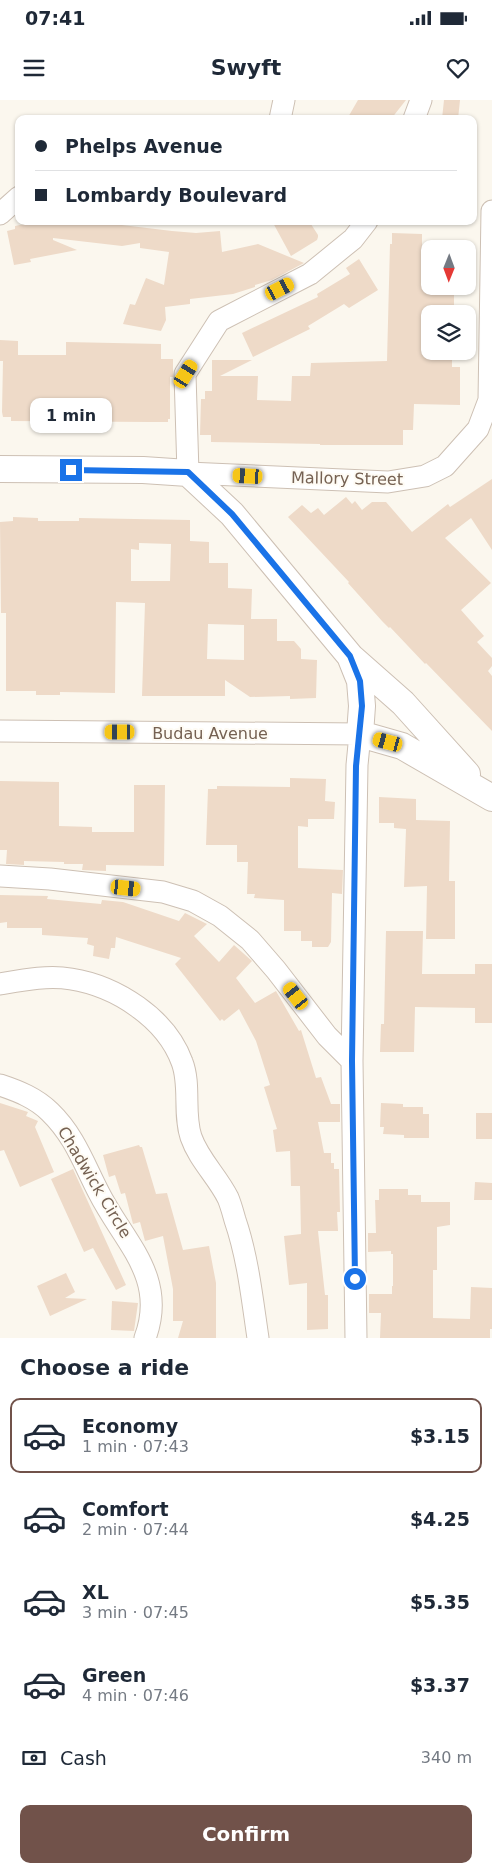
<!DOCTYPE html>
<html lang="en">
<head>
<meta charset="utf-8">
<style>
	:root { --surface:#fff; --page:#f2f2f3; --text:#1f2937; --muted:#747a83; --line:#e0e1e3; --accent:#71524a }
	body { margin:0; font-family:"DejaVu Sans",sans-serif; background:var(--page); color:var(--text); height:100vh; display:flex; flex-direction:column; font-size:19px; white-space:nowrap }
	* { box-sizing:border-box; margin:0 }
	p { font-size:16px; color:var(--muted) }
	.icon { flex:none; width:28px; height:28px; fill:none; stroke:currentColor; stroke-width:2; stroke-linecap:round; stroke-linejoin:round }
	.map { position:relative; height:1238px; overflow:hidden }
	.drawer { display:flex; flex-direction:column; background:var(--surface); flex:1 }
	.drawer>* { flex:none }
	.hud { position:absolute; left:15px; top:15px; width:462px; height:110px; border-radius:10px; box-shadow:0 1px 4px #0004; display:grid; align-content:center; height:110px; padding:0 20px; background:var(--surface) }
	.needle { width:32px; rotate:181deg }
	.tools { position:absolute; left:421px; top:140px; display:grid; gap:10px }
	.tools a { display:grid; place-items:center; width:55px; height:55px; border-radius:10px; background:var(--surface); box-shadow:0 1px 4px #0004; font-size:25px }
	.end { position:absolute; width:22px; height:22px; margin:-11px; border:6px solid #1a73e8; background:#fff; box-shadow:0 0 0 2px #fff }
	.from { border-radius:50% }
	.bubble { position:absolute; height:35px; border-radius:10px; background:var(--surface); box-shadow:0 1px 4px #0004; font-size:16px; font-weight:800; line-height:35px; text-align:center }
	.car { position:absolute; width:15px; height:30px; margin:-15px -8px; border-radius:6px; box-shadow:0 0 4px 1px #0007; background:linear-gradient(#f5c518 24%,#345 0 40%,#f5c518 0 76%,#345 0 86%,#f5c518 0) }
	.hud b { display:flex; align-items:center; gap:18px; height:48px; font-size:19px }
	.hud b+b { border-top:1px solid var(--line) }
	.hud i { width:12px; height:12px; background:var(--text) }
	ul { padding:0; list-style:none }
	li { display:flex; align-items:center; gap:15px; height:75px; margin:0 10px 8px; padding:0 10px; border:2px solid transparent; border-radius:10px }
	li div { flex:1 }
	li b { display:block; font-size:19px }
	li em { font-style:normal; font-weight:800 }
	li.current { border-color:var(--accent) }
	li>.icon { width:45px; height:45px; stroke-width:1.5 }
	h2 { padding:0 20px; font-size:22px; line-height:60px }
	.pay { display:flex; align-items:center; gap:12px; height:55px; padding:0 20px; font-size:19px }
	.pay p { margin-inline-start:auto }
	.primary-button { display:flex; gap:10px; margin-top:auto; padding:10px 20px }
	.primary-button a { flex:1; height:58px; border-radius:10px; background:var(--accent); color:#fff; font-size:20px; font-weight:800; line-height:58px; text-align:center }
	.status { display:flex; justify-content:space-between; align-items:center; height:35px; padding:0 25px; background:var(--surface); direction:ltr }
	.status svg { height:14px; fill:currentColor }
	header { display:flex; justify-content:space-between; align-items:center; height:65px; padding:0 20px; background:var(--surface); font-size:22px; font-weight:800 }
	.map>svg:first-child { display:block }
</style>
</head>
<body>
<div class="status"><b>07:41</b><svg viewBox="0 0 49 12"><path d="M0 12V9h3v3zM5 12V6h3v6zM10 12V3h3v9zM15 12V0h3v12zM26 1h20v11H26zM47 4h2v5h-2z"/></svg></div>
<header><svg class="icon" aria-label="menu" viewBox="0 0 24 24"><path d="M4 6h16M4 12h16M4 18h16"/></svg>Swyft<svg class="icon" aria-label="heart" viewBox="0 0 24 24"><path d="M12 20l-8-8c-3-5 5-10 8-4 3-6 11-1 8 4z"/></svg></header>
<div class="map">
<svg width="492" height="1238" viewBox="0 0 492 1238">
	<rect width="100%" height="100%" fill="#fbf7ee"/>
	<path fill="#eedac8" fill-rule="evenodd" d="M358 0H406L391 19H347Z
		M444 0H460L458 19H442Z
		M39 121H121L122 125 172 131 196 133 220 131 222 152 258 144 304 163 272 180 255 185V187L233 194 190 199V204L165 207 166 220 161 231 123 224 130 204 135 205 146 178 164 185 169 152 140 148V143L122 146 53 138V140L77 150 30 159 31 162 14 165 7 131 15 129V126Z
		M272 121H309L318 135V137L317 140 291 156Z
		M392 133 422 134V178H430V186H454V212H430V251H452V267H460V305L414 304 413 330H403V345H320V344L211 342V335H200L201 299H205V291H212V260H252L220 276H258L257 300 291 301 292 276H310L311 263 387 261 390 144H392Z
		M359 159 378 190 349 208 344 204 308 226 310 229 253 257 242 233 318 197 317 194 350 174 346 168Z
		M0 240 18 241V255H66V242L161 244V259H173V277H170V319H168V322H150L11 321V317H3L2 312 3 261H0Z
		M492 379V450L471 418 445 438 491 483 461 510 484 536 477 542 492 558V566L488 571 492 576V631L426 563 425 564 390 527 389 528 382 521 348 483 349 482 288 417 302 405 311 413 318 408 324 415 346 397 352 404 355 401 362 410 372 402H386L412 432 448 404 450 407Z
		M13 417 38 418V421H79V418L190 420V441L209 442V463H228V488L252 489 251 519H277V541H294L301 549V559L317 560 316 598 290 599V596L250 597 225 580V596H142L145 503 116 502 115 593 60 592V595H36V591H6V513H1L0 422 13 421ZM139 443 171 444 170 481H131V449L139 450ZM208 524 244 525V560L207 559Z
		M290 678 326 679 325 701 335 702 334 719H308V727L298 726V768L343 770 342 794 332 793 331 842 328 847H312V841H301V831H284V800L254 798 255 794H247L248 762H237V745H206L208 689H217V686L290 687Z
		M0 681 59 682V726L92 727V732H134V685H165L164 766 106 765V771L82 770 83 764H64V762L24 761V765L6 764 7 750H0Z
		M379 697 416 699V720L450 721 449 781H455V839H426L427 786 404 787 406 729 394 728V723H379Z
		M0 795 48 796 47 799 101 804 102 800 123 802 179 821 185 813 207 824 194 836 219 862 234 845 252 861 236 878 255 903 276 891 299 931 301 930 316 978 321 977 331 1004H340V1022H318L324 1053H331V1063H334V1069H339L340 1112H337L338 1131H318L325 1195H328V1229L307 1230V1183L289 1185 284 1136 301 1134 300 1086H291L290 1051 276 1052 273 1030 277 1029 264 987 270 985 256 941 239 909 224 921 222 919 220 921 175 864 181 858 116 837 115 848H111L109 859 93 856 94 846 87 844 88 838 42 835V828H7V822L0 823Z
		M386 831H423L422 874H475V864H492V923H475V908L415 907 414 952H380L381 924H384Z
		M0 1003 28 1012 26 1016 38 1021 35 1027 54 1072 20 1087 4 1050 0 1051Z
		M381 1003 403 1004V1007H423V1014H429V1038H404V1035L383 1034 384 1027H380Z
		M476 1013H492V1039H476Z
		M139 1045 140 1047H142L156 1094 167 1093 183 1150 209 1146 216 1183V1238H178L183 1221H173V1189L163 1136 145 1141 140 1122 133 1124 125 1093 121 1094 115 1075 109 1077 103 1055Z
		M73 1069 126 1185 116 1190 93 1148 84 1152 51 1079Z
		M475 1082 492 1083V1100H474Z
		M379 1089H408V1095H421V1102H450V1125L437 1127V1170H433V1218L470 1219 471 1187 492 1188V1229H490V1238H380L381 1213H369V1194H392V1186H393V1154H391V1151L368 1152V1133H376L375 1100H379Z
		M66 1173 75 1192 65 1198 87 1199 50 1216 37 1186Z
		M112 1201 138 1203 134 1231 111 1230Z"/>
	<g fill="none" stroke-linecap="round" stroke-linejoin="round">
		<defs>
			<path id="minor" d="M280 19 284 0
				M414 19 421 0
				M0 114 19 97
				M367 121 353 139 310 174 219 221 185 274 188 373 388 382 425 376 445 366 478 329 489 300 492 111
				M0 631 360 634 357 665 352 961 356 1238
				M0 776 50 779 163 792 193 801 220 816 250 840 276 870 327 936 352 961
				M0 884C23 880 48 875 71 879 116 886 166 918 182 962 191 985 183 1013 191 1037 199 1060 217 1076 228 1098 231 1105 233 1113 235 1120 248 1158 252 1198 258 1238
				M0 985C18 991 36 998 50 1012 74 1035 84 1064 99 1093 123 1141 168 1177 145 1238"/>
			<path id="tertiary" d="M0 369 143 370 188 373 232 414 350 556 360 581 362 606 360 634 402 646 492 698
				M352 558 403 603 467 674"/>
		</defs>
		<use href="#minor" stroke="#cdc0b4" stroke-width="23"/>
		<use href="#tertiary" stroke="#cdc0b4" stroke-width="28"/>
		<use href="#minor" stroke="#fff" stroke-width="21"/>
		<use href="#tertiary" stroke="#fff" stroke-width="26"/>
	</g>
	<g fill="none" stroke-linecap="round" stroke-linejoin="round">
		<path stroke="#1a73e8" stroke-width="6" d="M71 370 188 372 232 414 350 556 360 581 362 606 356 666 352 961 355 1179"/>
	</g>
	<g text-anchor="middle" stroke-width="4" stroke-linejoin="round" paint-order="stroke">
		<g font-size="16" fill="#756152" stroke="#fefbf4">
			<text transform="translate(347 378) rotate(1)" y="6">Mallory Street</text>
			<text x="210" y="639">Budau Avenue</text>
			<text transform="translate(95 1082) rotate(59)" y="6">Chadwick Circle</text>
		</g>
	</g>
</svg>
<div class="tools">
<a><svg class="needle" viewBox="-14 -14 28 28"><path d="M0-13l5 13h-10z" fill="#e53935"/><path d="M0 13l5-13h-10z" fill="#747a83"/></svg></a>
<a><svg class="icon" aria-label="layers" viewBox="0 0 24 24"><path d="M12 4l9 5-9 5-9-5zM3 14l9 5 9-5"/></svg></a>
</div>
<i class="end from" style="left:355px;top:1179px"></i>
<i class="end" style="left:71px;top:370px"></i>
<div class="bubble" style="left:30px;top:298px;width:82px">1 min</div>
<i class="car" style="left:280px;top:189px;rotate:63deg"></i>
<i class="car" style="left:186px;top:274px;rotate:32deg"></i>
<i class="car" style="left:248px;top:376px;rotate:273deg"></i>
<i class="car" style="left:120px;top:632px;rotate:270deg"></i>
<i class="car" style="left:388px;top:642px;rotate:285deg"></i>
<i class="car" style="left:126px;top:788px;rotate:96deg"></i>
<i class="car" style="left:296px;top:896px;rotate:322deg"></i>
<div class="hud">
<b><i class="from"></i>Phelps Avenue</b>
<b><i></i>Lombardy Boulevard</b>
</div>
</div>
<section class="drawer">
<h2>Choose a ride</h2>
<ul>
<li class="current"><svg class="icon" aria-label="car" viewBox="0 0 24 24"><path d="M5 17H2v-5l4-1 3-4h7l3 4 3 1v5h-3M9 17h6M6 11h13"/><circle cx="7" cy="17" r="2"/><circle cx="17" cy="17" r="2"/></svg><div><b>Economy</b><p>1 min · 07:43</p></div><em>$3.15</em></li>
<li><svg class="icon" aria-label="car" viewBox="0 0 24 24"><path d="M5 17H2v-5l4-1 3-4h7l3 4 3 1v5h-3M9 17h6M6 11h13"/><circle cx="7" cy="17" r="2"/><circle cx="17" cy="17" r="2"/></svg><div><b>Comfort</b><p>2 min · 07:44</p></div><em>$4.25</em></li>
<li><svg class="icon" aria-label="car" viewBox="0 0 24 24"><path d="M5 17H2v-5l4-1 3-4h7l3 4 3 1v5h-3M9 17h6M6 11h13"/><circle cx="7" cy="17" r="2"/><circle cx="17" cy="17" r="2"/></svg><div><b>XL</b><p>3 min · 07:45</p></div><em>$5.35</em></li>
<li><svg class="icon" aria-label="car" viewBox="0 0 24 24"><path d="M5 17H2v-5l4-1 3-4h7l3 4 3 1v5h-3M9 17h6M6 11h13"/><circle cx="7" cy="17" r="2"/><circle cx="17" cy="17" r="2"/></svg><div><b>Green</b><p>4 min · 07:46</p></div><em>$3.37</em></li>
</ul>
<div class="pay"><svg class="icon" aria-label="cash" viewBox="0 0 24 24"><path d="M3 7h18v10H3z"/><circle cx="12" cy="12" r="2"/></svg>Cash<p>340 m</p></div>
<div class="primary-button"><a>Confirm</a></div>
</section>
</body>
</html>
